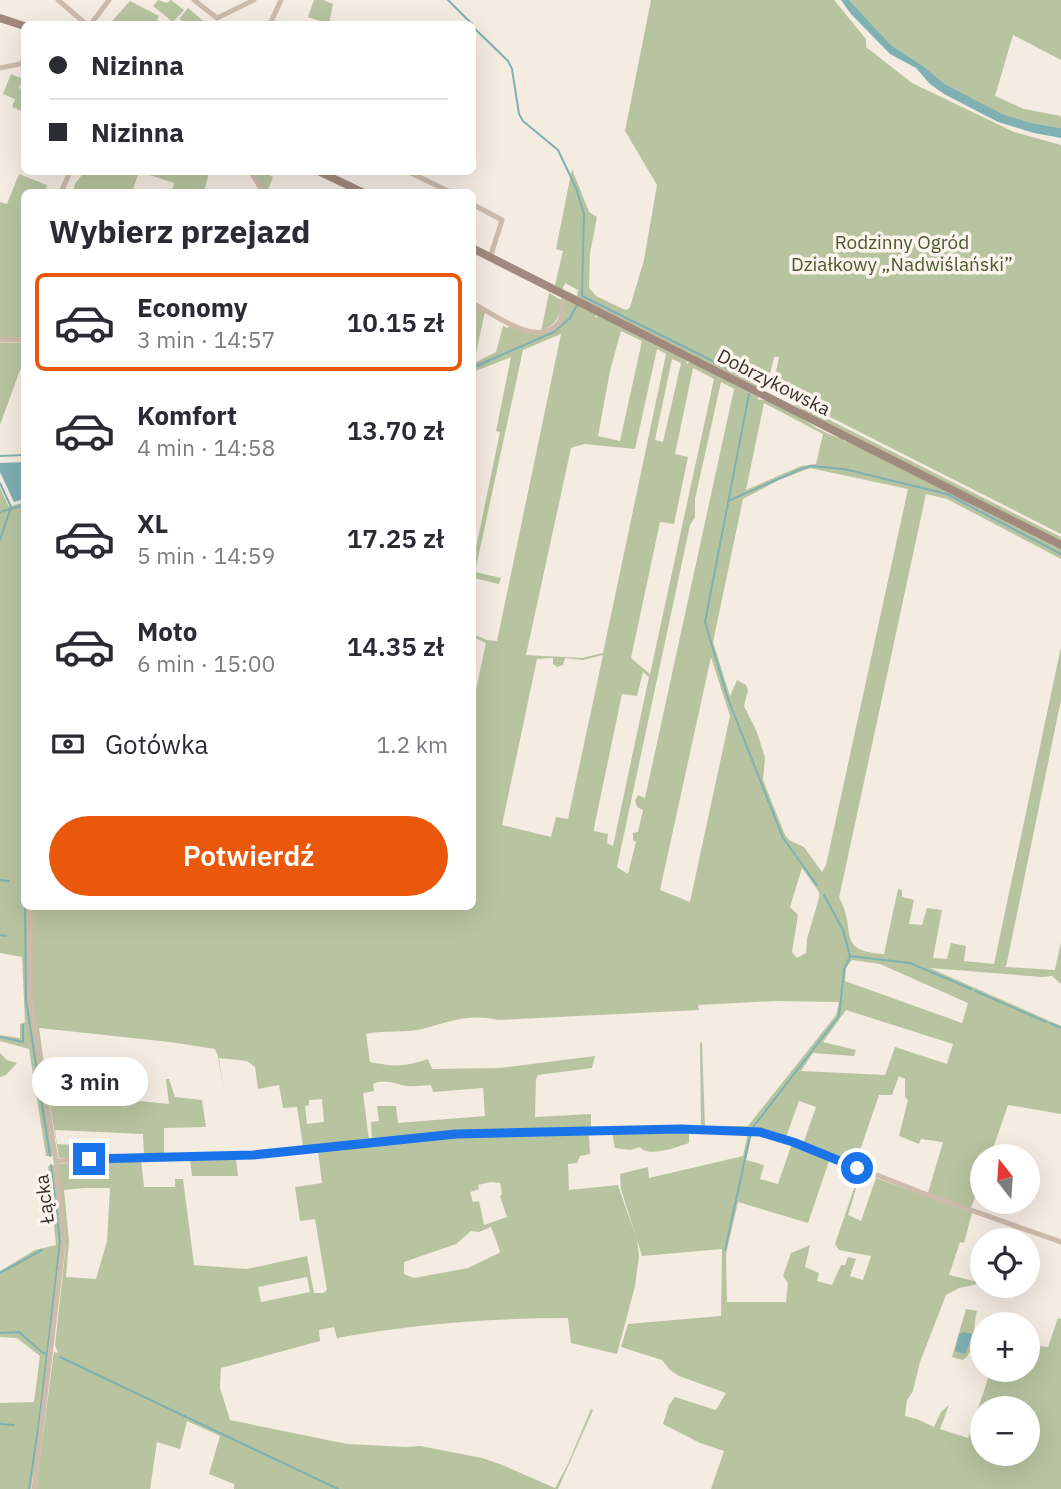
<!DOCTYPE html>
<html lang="pl">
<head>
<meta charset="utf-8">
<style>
	:root { --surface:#fff; --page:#f7f7f7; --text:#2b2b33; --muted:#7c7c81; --line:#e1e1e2; --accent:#ea580c }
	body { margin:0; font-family:"IBM Plex Sans",sans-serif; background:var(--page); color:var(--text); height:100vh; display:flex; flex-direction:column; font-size:26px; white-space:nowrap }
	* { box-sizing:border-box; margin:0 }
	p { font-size:23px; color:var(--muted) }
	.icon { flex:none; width:38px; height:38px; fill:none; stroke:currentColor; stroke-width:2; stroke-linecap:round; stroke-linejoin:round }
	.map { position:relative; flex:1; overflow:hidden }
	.sheet { position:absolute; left:21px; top:189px; width:455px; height:721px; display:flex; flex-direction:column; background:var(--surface); border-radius:10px; box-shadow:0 7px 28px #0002 }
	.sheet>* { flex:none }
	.banner { position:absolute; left:21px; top:21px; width:455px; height:154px; border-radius:10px; box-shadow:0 7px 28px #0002; display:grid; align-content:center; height:154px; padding:0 28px; background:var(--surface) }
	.needle { width:46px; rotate:343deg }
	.fabs { position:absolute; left:970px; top:1144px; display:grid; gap:14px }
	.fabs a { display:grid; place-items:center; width:70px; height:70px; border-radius:50%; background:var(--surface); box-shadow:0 7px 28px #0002; font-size:35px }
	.end { position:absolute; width:32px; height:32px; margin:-16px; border:9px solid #1a73e8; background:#fff; box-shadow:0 0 0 4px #fff }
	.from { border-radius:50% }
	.bubble { position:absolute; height:49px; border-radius:24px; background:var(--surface); box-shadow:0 7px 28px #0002; font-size:23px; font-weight:600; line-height:49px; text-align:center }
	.banner b { display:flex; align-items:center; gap:24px; height:66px; font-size:26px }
	.banner b+b { border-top:2px solid var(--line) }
	.banner i { width:18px; height:18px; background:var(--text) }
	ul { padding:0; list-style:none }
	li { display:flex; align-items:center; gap:21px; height:98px; margin:0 14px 10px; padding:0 14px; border:4px solid transparent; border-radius:10px }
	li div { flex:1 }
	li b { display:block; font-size:26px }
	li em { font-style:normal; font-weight:600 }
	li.active { border-color:var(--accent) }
	li>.icon { width:63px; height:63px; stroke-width:1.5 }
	h2 { padding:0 28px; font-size:32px; line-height:84px }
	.pay { display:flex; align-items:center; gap:18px; height:77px; padding:0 28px; font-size:26px }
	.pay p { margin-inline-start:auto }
	.button { display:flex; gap:14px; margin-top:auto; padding:14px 28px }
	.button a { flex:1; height:80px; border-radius:42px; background:var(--accent); color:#fff; font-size:28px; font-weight:600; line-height:80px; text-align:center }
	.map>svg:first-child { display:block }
</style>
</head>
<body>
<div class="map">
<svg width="1061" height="1489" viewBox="0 0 1061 1489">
	<rect width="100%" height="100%" fill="#f4ebe1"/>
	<path fill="#b8c4a0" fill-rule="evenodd" d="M158 0 167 3 171 0 184 10 173 22 153 6Z
		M314 0H323L333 4 329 24 308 17Z
		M651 0H834L866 39V47L912 83 1014 132 1061 145V534L773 388 779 357H774L768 382 762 390 569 293 567 291 577 296 578 290 565 283 562 290 555 285 563 251 556 249 572 169 589 212 597 217 590 253 589 288 596 296 623 309 627 310 630 307 644 260 657 185 625 131Z
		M849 0H1061V60L1013 35 995 96 1024 109 1061 116V128L1031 123 1001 114 945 84 923 66 892 46Z
		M130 1 159 16 157 19 161 24H116L112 21Z
		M188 8 207 24H187L179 19Z
		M11 74 23 79 19 88 24 90V112L12 107 15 99 3 94Z
		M84 172H99L103 175 107 172H139L132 192H64L65 188 73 192 75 184Z
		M140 172H209L204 192H172L174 183Z
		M252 172H263L273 177 267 192H264Z
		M19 174 47 185 45 192H24V339L0 338V202L7 204Z
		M549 293 561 300C560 318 557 323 541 332Z
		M566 300 596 315 595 318 598 316 687 361 686 364 690 362 758 397V400C777 396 818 435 842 438L845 442 847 440 980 508 979 510 982 509 1061 549V559L947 499 926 494 839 898C858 930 834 951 884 954L898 889 902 890V897L914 900 909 924 922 925 927 908 942 910 933 958 947 959 951 943 966 946 964 961 994 964 1061 647V700L1006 967 1055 970 1061 942V984L1052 976 1042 977 930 968 1061 1026V1114L1008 1105 990 1157H982V1179L971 1208 928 1193 943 1142 921 1139 919 1144 899 1136 908 1100 905 1097V1079L899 1076 892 1095H879L855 1165 803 1144 816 1107 799 1101 786 1137 755 1129 701 1126 700 1043 702 1042 705 1126H748L836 1015 839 1002 775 1001 698 1005 699 1010 498 1020C469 1013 449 1022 422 1029 405 1033 384 1030 366 1034L370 1062C396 1067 403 1067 428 1059L432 1069 500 1068 595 1056 592 1068 538 1075 536 1079 535 1117 591 1114V1131L455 1132 372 1140 371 1122 379 1121 377 1106H396L398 1123 485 1116 483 1088 433 1092 431 1085C424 1085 414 1087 407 1086 396 1084 383 1078 373 1084L374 1091 363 1093 369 1140 303 1148 300 1147 303 1146 297 1107 283 1108 279 1085 258 1089 255 1067 247 1061 219 1058 224 1093 218 1056 215 1049 170 1042 39 1028 48 1092 169 1104 166 1079H169L175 1097 202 1100 206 1127 164 1128V1155L144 1156 143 1134 55 1130 57 1144 91 1146V1158H59L32 1000V907L472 906V708L486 643 473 637V634L487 640 497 641 561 334 523 350 475 572 501 578 499 584 474 578 473 586V562L500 432 496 431 511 357 473 372 472 318 475 306 485 311 474 363 496 352 503 326 508 328 510 324 524 332 540 335 559 325ZM621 331 642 341 620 441 598 436 610 371ZM657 349 666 354 603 653 582 658 526 655 571 448 584 444 635 449ZM672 359 681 363 663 442 655 440ZM693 368 714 379 650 674 631 658 660 522 674 524 688 457 675 454ZM721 382 734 389 645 798 638 795 635 800 637 807 643 810 638 832 633 833V840L636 842 628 874 617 867 690 525 695 517V499ZM764 403 823 434 816 464 801 466 746 490ZM810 468 908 489 826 865 822 872 804 847 789 840 785 835 763 780 765 758 757 732 744 706 748 690 746 685 737 680 730 696 713 642 743 499 779 480ZM603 655 568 819 556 817 551 837 502 825 537 659 553 658V664L557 667 563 665 565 658 583 660ZM711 657 730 716 690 902 660 890ZM643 672 649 677 613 846 607 843 608 834 594 831V828L622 694 637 696ZM802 868 819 892V898L807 939 806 953 797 958 792 952 798 915 790 907ZM852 960 880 964 968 1003 962 1023 845 981 846 968ZM846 1010 953 1044 947 1064 895 1047 885 1075 801 1071 813 1053 854 1056 856 1050 823 1042ZM322 1099 324 1122 307 1124 305 1106 309 1105V1100Z
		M0 343H24V359L0 425Z
		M796 403 1061 537V542L811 416 795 405Z
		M0 488 9 507 24 502V906L28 907V993L53 1156H46L29 1049 0 1041V1035L20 1038V1024L25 1022 22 957 0 953Z
		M0 1053 7 1060 17 1063 6 1075 0 1077Z
		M689 1131V1143C676 1147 649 1158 640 1147L630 1150 615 1148 612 1133Z
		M748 1133 752 1134 746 1160 764 1165 760 1179 778 1184 791 1146 829 1161 808 1223 738 1202 726 1254 727 1302H786L788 1283 783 1276 791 1253 810 1245 805 1267 819 1273 817 1281 832 1285 841 1265H845L848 1257 856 1259 850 1276 863 1280 871 1256 839 1250 835 1244 859 1174 861 1172 848 1215 861 1221 876 1178 972 1213 964 1243 960 1242 949 1275 982 1283 959 1288 946 1295 920 1362 913 1391 907 1400 905 1416 917 1419 934 1427 941 1412 949 1405 940 1429 968 1438 991 1370H1027V1345L1048 1347 1058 1318 1061 1319V1489H711L724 1451 700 1443 663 1424 669 1405 675 1397 716 1410 726 1393 679 1376 670 1370 662 1360 621 1347 628 1324 721 1316 722 1249 642 1256 621 1189 620 1174 648 1167 649 1178 743 1156ZM982 1409H1027V1454H982Z
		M587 1134 589 1136 590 1154 580 1156 577 1163 568 1164 569 1190 618 1185 637 1240 639 1256 635 1286 617 1354 571 1343 568 1318C490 1318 413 1324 337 1338L334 1327 319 1330 320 1341 221 1368 220 1388 230 1420 347 1444 406 1447 420 1446 482 1458 500 1464 555 1488 567 1466 591 1409 593 1410 558 1489H234V1484L209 1474 220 1436 187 1421 180 1449 157 1442 150 1489H36L53 1358 54 1352 58 1353 55 1345 66 1244 57 1164 141 1159 144 1187H175V1179H183L194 1265 247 1269 307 1256 314 1293H323L327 1290 315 1219 300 1221 295 1187 322 1183 318 1151 453 1136ZM491 1182 500 1183 502 1194 500 1196 507 1217 484 1225 479 1201 473 1202 470 1192 479 1189 478 1185ZM84 1188H110L107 1241 96 1279 66 1277 69 1241 64 1190ZM491 1227 500 1251 499 1253 468 1268 414 1278 404 1274V1262L456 1244 471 1231 479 1232ZM307 1277 310 1292 261 1302 258 1287Z
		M236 1158 238 1176H192L190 1159Z
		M54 1165 62 1232 42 1421 31 1489H0V1403L34 1402 40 1356 17 1338 0 1337V1271L35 1250 56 1245 48 1166Z
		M966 1309 977 1311C972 1327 978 1349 963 1360L952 1357Z"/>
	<path fill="#7fb0b2" d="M841 0H849L892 46 923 66 945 84 1002 114 1031 123 1061 128V138L1034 133 998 122 944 94 930 84 916 68 890 54 851 14Z
		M24 462V499L14 502 0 472V463Z
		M963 1332 973 1334 965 1354 955 1351 959 1334Z"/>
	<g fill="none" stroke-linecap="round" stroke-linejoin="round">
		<path stroke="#7fb0b2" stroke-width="2" d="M448 0 472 24
			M472 26 508 61 512 69 519 114 523 121 558 150 576 188 584 214 582 296 751 380
			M472 368 554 332 570 318 577 305
			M749 394 705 622 728 699 783 838 817 885
			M0 456 24 455
			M0 483 11 507 0 540
			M728 501 801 469 811 466 844 469 947 494 1061 554
			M0 512 24 505
			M0 880 9 881
			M824 895 843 930 850 956 910 963 971 989
			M25 906 26 1000 50 1156
			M0 935 6 936
			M975 991 1046 1022
			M1050 1023 1061 1028
			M0 1037 23 1042V1025
			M753 1127 839 1016 844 970 850 956
			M725 1250 750 1136
			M0 1273 42 1250
			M0 1333 19 1332 43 1353 47 1354
			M60 1357 338 1489
			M0 1424 14 1425
			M29 1489 39 1423 60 1242 51 1165"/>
		<path stroke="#cdbbac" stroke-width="5" d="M58 0 86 24
			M194 0 217 18 254 0
			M91 24 109 0
			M270 24 281 0
			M0 68 24 63
			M251 172 263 192
			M409 172 450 192
			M61 192 70 172
			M472 204 502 220 490 258
			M472 303C494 314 539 350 559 322 564 315 561 303 565 295
			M0 340H24
			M30 906V998L56 1161 64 1238 34 1489
			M56 1161 253 1155 456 1134 680 1129 752 1131 793 1142 920 1192 1061 1242"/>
		<path stroke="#a18a7d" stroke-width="8" d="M0 18 24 26
			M320 172 362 192
			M472 248 1061 545"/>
	</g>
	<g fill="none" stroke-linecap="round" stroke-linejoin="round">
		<path stroke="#1a73e8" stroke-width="9" d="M89 1159 253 1155 456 1134 680 1129 760 1132 793 1142 857 1168"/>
	</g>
	<g text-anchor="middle" stroke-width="7" stroke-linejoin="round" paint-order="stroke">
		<g font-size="19" fill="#4a5a2e" stroke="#fbf5ee">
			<text x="902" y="249">Rodzinny Ogród<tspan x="902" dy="22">Działkowy „Nadwiślański”</tspan></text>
		</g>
		<g font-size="19" fill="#3b302b" stroke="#fbf5ee">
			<text transform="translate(774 382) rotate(27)" y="7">Dobrzykowska</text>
			<text transform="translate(44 1199) rotate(-97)" y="7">Łącka</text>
		</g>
	</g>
</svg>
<div class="fabs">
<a><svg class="needle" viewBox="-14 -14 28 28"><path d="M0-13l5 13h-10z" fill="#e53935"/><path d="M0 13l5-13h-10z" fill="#7c7c81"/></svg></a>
<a><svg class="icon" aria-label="locate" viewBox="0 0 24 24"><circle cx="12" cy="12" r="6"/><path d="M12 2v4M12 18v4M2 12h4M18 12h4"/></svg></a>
<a>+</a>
<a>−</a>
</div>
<i class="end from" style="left:857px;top:1168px"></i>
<i class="end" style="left:89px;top:1159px"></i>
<div class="bubble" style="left:32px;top:1057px;width:116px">3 min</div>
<div class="banner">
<b><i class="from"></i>Nizinna</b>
<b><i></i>Nizinna</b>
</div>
<section class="sheet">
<h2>Wybierz przejazd</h2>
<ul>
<li class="active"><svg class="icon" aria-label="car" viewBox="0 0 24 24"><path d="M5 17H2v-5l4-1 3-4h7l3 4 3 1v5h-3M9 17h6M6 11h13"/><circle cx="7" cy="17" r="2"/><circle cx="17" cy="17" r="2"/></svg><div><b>Economy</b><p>3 min · 14:57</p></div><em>10.15 zł</em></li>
<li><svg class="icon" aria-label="car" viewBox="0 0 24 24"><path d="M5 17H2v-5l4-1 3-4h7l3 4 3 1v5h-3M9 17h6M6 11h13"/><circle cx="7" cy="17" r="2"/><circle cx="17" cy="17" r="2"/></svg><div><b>Komfort</b><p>4 min · 14:58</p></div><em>13.70 zł</em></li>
<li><svg class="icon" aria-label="car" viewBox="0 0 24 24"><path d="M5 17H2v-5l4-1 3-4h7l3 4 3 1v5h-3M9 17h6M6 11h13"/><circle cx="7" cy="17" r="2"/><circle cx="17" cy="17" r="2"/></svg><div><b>XL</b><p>5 min · 14:59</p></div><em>17.25 zł</em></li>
<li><svg class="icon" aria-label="car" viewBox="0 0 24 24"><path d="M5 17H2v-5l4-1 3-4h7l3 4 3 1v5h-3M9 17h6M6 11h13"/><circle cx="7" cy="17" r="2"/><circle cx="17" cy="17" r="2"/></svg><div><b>Moto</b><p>6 min · 15:00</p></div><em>14.35 zł</em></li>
</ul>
<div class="pay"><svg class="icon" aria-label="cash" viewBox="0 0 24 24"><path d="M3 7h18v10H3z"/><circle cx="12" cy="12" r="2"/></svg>Gotówka<p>1.2 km</p></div>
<div class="button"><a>Potwierdź</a></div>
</section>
</div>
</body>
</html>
